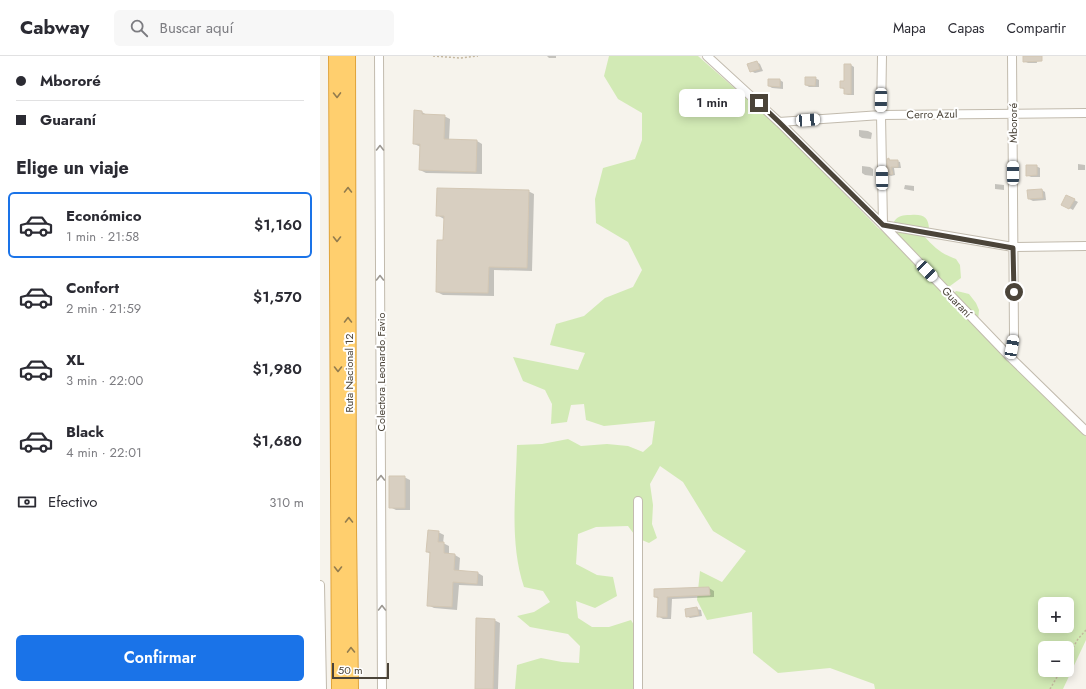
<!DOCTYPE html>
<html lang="es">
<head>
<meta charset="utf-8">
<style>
	:root { --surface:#fff; --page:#f7f7f7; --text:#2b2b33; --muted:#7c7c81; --line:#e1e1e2; --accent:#1a73e8 }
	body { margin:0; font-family:Jost,sans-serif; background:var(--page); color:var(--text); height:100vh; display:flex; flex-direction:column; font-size:15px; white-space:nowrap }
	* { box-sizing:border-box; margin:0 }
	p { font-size:13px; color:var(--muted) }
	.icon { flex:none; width:22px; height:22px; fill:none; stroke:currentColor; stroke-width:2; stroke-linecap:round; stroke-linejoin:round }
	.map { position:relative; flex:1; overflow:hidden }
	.details { display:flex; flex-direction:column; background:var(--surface); width:320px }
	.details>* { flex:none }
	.hud { display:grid; align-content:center; height:88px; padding:0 16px; background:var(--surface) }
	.fabs { position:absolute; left:718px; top:541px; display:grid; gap:8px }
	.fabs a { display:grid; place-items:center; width:36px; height:36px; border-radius:6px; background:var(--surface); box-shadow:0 2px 10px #0003; font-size:20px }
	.scale { position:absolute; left:12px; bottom:10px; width:57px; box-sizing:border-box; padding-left:4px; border:2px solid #4b4439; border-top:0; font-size:11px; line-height:14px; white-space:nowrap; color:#4b4439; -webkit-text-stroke:3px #fff; paint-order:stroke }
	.end { position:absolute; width:18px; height:18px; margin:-9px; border:5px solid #4b4439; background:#fff; box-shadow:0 0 0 2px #fff }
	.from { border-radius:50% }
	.bubble { position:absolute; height:28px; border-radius:6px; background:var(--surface); box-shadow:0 2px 10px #0003; font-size:13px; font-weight:600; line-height:28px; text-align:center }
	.car { position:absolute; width:12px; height:24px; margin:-12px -6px; border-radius:5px; box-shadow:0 0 3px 1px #0007; background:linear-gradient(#fff 24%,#345 0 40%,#fff 0 76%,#345 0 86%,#fff 0) }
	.hud b { display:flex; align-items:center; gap:14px; height:38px; font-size:15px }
	.hud b+b { border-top:1px solid var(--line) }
	.hud i { width:10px; height:10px; background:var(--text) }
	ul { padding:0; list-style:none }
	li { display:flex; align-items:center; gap:12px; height:66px; margin:0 8px 6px; padding:0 8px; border:2px solid transparent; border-radius:6px }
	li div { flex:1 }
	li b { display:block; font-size:15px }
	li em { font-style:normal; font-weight:600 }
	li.active { border-color:var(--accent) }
	li>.icon { width:36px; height:36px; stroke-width:1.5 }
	h2 { padding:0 16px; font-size:18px; line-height:48px }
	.pay { display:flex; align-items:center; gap:10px; height:44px; padding:0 16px; font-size:15px }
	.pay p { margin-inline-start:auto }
	.primary-button { display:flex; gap:8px; margin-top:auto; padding:8px 16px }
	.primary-button a { flex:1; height:46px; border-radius:6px; background:var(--accent); color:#fff; font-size:16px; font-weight:600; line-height:46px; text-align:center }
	header { display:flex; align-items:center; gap:24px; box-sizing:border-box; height:56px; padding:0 20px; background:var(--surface); border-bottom:1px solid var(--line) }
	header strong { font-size:19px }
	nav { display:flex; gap:22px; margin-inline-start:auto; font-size:14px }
	.search { width:280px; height:36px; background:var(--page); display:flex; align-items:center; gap:10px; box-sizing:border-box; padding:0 14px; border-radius:6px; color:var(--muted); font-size:15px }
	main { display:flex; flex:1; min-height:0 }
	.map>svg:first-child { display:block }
</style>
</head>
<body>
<header>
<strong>Cabway</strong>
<div class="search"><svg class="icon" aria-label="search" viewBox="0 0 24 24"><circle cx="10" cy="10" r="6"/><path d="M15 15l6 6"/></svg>Buscar aquí</div>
<nav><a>Mapa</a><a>Capas</a><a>Compartir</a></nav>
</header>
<main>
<section class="details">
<div class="hud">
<b><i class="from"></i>Mbororé</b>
<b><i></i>Guaraní</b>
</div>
<h2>Elige un viaje</h2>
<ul>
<li class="active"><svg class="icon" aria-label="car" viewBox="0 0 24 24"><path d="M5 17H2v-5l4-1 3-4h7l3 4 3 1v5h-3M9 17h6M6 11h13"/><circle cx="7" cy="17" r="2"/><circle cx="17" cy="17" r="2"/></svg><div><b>Económico</b><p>1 min · 21:58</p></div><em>$1,160</em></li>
<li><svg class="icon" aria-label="car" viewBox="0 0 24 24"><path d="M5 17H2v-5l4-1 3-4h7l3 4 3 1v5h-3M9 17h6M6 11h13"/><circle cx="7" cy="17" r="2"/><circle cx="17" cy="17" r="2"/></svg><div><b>Confort</b><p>2 min · 21:59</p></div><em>$1,570</em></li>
<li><svg class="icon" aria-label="car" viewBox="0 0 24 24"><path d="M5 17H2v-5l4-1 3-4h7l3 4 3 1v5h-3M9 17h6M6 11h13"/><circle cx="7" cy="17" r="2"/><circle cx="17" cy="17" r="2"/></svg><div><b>XL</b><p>3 min · 22:00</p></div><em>$1,980</em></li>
<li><svg class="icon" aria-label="car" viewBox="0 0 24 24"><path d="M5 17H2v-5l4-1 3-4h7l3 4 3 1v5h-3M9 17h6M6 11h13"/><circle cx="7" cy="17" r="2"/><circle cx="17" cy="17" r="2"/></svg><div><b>Black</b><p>4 min · 22:01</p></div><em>$1,680</em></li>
</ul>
<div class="pay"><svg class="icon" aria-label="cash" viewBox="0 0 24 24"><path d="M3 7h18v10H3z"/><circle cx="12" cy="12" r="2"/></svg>Efectivo<p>310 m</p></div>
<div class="primary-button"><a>Confirmar</a></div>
</section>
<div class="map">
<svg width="766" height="633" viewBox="0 0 766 633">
	<rect width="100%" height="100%" fill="#f6f3ec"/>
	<path fill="#d2eab5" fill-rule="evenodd" d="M289 0H378L461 73 558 172 567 179 571 181C572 175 571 168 576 163 580 159 586 159 591 159 603 158 609 161 609 174L603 179C615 192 620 197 636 203L640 209 641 222 630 230 627 235 632 239 636 235 641 236 649 238 656 247 659 254 658 265 673 287 766 380V584L743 633H555L554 628 510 612 458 617 433 597 432 556 387 564 377 544 380 515 402 526 426 495 393 475 363 426 340 410 330 428 333 449 332 468 337 482 329 487 317 482 308 470 276 471 258 478 256 508 277 519 293 521 297 540 275 552 256 545 258 562 272 571H289L311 564 323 584 317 612 313 633H195L197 609 221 602 242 606 259 607 260 590 248 578 210 571 197 560 214 556 230 546 223 535 204 531C189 486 196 436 197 389L222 388 248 383 261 390 287 388 308 390 323 396 332 388 335 365 284 370 266 364 264 348 251 349 247 366 231 368 232 348 225 334 203 325 193 301 258 314 265 297 230 289 236 268 264 260 285 242 313 231 322 214 308 186 276 167 275 143 283 112 315 103 322 84V57L298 43 284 20ZM725 548H747V570H725ZM725 592H747V614H725Z"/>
	<path fill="#0003" d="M227 0H236V2H229Z
		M704 0H716L717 7H708L704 5Z
		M437 6 440 8 443 15 435 17 431 15Z
		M531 9 534 11V39H528L525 38 524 33 521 32 525 26Z
		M495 22 499 24V31H489L486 29Z
		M449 24H460L463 26V33L452 32 449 30Z
		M102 56 107 59 124 60 130 63 129 84 157 85 162 88V118L106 117 100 114 101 91 94 88Z
		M539 74 548 75 552 77 551 83 542 82 539 80Z
		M569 103 571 105H577L580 106 581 112H574L575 119 571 120 569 119Z
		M758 108 765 109V114H758Z
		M542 110 550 111 553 113V120L545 119 542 117Z
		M716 110 720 112V121H711L707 119Z
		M675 128 684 129V134L675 133Z
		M585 129 594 130V135L584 133Z
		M722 134 725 136 726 144 713 145 709 143Z
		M208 135 214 138 212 215 174 214V240L123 239 117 236 124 185V163L117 159Z
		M747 140 758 146 753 154 742 148Z
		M84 421 90 424V454H76L70 451Z
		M118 476 124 479 123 487 129 490V498L135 499 140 502 139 516 158 517 163 520V530L139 529 137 554 114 552 108 549 111 498 107 496Z
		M389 532 394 535V541L352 543 351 563H343L338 560 339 543 335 541Z
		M377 553 381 554 382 560 370 562 367 560Z
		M174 564 180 567 178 633H157Z"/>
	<path fill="#d8cfc1" stroke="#d3c7b4" d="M703 0H722V5L703 6Z
		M437 5 440 13 430 16 427 8Z
		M524 8H531V38H524V32H520V25H524Z
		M485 21H496L495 30 485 29Z
		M448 23H460V31L448 30Z
		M94 54 102 55V58L125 59 124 83 157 84 156 116 99 114 100 88H93Z
		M569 102V104H578V111H571L573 118 568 119 567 103Z
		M706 109H717V119L706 120Z
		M117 132 209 134 207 212 169 211 168 237 116 236 117 184H123L124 160H116Z
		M722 133 723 142 708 143 707 134Z
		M746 139 755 143 749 153 741 149Z
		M69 420H85V452H69Z
		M108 474 119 475 118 486H124V497L135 498 134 514 158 516 157 528 133 526 132 551 107 550 110 496H106Z
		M389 531 390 539 347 541V561H337L338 541H334V533Z
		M377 551 379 559 366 561 365 553Z
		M156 562 175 563 173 633H155Z"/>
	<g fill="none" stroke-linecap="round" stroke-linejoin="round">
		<defs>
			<path id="street" d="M59 0 62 633
				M387 0 459 66 563 169 690 301 766 375
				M562 0 561 59 563 169
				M459 66 561 59 766 57
				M563 169 693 191 766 190
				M690 301 694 281 692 0
				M0 529 2 633
				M318 633V445"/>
			<path id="highway" d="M16 0 19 633
				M28 0 29 472 31 633"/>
		</defs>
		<use href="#street" stroke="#c2bbae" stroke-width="10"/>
		<use href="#highway" stroke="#e0a43c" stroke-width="16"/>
		<path stroke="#c4b79f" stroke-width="1.5" stroke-dasharray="2 2" stroke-linecap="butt" d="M113 0 140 2 158 0
			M747 602 758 583 766 574
			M730 633 741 614"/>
		<use href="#street" stroke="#fff" stroke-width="8"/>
		<use href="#highway" stroke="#ffcf6e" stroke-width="14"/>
	</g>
	<defs><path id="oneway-chevron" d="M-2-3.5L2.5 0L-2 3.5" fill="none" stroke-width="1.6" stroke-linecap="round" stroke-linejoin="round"/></defs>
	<g stroke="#937c4e">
		<use href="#oneway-chevron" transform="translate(17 39) rotate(89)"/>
		<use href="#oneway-chevron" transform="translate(28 134) rotate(-90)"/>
		<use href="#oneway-chevron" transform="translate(17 183) rotate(90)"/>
		<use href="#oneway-chevron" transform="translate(28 264) rotate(-90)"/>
		<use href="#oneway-chevron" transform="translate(18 313) rotate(90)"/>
		<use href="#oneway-chevron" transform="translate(29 464) rotate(-90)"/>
		<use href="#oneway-chevron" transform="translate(18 513) rotate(90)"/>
		<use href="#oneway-chevron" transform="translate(31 594) rotate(-91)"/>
	</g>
	<g stroke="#9c9892">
		<use href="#oneway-chevron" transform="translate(60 92) rotate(-90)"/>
		<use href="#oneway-chevron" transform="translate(60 222) rotate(-90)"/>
		<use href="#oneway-chevron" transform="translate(61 422) rotate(-90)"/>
		<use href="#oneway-chevron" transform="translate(62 552) rotate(-90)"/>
	</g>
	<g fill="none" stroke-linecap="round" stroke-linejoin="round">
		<path stroke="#4b4439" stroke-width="5" d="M439 47 459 66 563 169 693 192 694 236"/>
	</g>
	<g text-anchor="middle" stroke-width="4" stroke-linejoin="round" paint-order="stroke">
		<g font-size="11" fill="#4b4439" stroke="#fff">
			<text transform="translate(612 58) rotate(-1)" y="4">Cerro Azul</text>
			<text transform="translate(693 67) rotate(-90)" y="4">Mbororé</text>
			<text transform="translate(637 246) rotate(46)" y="4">Guaraní</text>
			<text transform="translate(61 316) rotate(-90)" y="4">Colectora Leonardo Favio</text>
			<text transform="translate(29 317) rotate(-90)" y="4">Ruta Nacional 12</text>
		</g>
	</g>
</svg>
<div class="fabs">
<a>+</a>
<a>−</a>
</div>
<div class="scale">50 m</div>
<i class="end from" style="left:694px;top:236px"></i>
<i class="end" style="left:439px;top:47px"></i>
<div class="bubble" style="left:359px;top:33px;width:66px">1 min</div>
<i class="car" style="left:561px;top:44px;rotate:181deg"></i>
<i class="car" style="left:488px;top:64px;rotate:86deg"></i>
<i class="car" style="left:693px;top:117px;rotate:0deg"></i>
<i class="car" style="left:562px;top:122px;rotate:359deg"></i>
<i class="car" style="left:607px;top:215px;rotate:136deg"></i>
<i class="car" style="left:692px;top:291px;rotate:10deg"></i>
</div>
</main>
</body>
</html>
